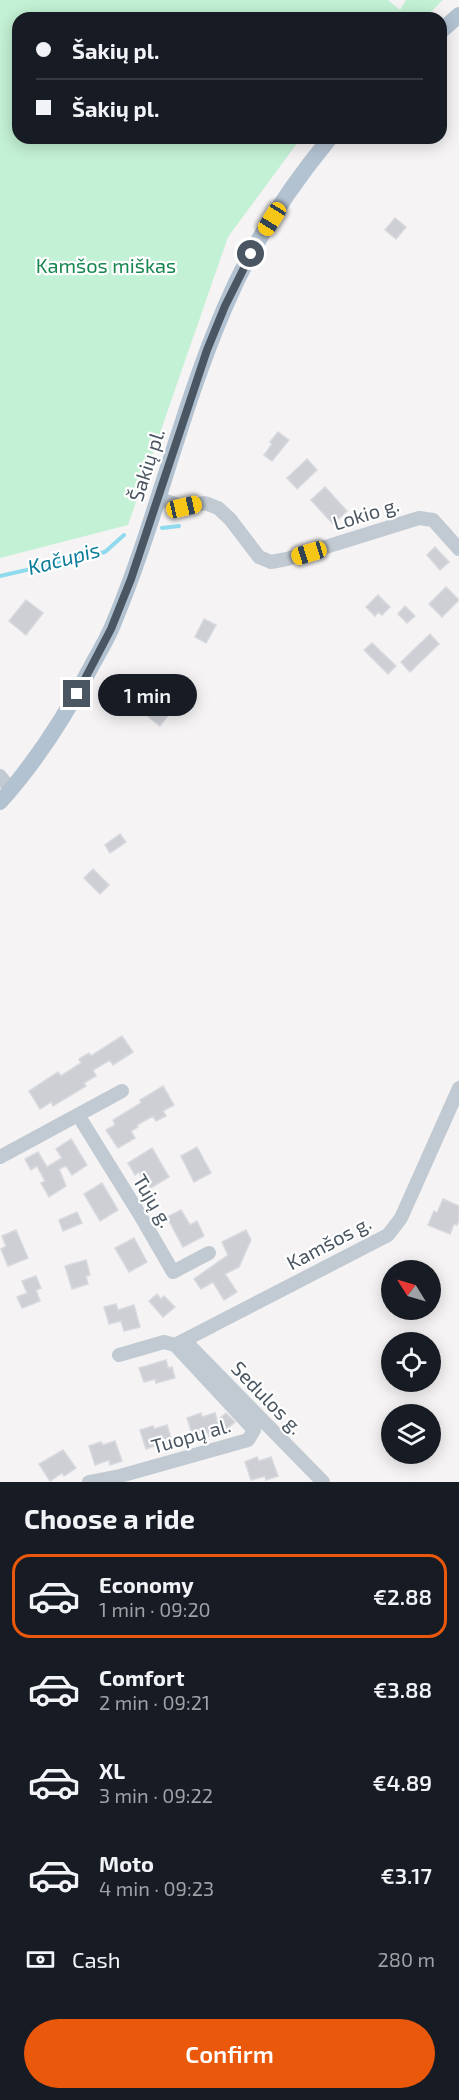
<!DOCTYPE html>
<html lang="en">
<head>
<meta charset="utf-8">
<style>
	:root { --surface:#171b24; --page:#242831; --text:#f1f3f6; --muted:#9ea1a6; --line:#363941; --accent:#ea580c }
	body { margin:0; font-family:"Exo 2",sans-serif; background:var(--page); color:var(--text); height:100vh; display:flex; flex-direction:column; font-size:22px; white-space:nowrap }
	* { box-sizing:border-box; margin:0 }
	p { font-size:20px; color:var(--muted) }
	.icon { flex:none; width:33px; height:33px; fill:none; stroke:currentColor; stroke-width:2; stroke-linecap:round; stroke-linejoin:round }
	.map { position:relative; height:1482px; overflow:hidden }
	.details { display:flex; flex-direction:column; background:var(--surface); flex:1 }
	.details>* { flex:none }
	.hud { position:absolute; left:12px; top:12px; width:435px; height:132px; border-radius:18px; box-shadow:0 3px 15px #0003; display:grid; align-content:center; height:132px; padding:0 24px; background:var(--surface) }
	.needle { width:39px; rotate:307deg }
	.controls { position:absolute; left:381px; top:1260px; display:grid; gap:12px }
	.controls a { display:grid; place-items:center; width:60px; height:60px; border-radius:50%; background:var(--surface); box-shadow:0 3px 15px #0003; font-size:30px }
	.end { position:absolute; width:27px; height:27px; margin:-14px; border:8px solid #4a5661; background:#fff; box-shadow:0 0 0 3px #fff }
	.from { border-radius:50% }
	.bubble { position:absolute; height:42px; border-radius:21px; background:var(--surface); box-shadow:0 3px 15px #0003; font-size:20px; font-weight:600; line-height:42px; text-align:center }
	.car { position:absolute; width:18px; height:36px; margin:-18px -9px; border-radius:8px; box-shadow:0 0 4px 2px #0007; background:linear-gradient(#f5c518 24%,#345 0 40%,#f5c518 0 76%,#345 0 86%,#f5c518 0) }
	.hud b { display:flex; align-items:center; gap:21px; height:57px; font-size:22px }
	.hud b+b { border-top:2px solid var(--line) }
	.hud i { width:15px; height:15px; background:var(--text) }
	ul { padding:0; list-style:none }
	li { display:flex; align-items:center; gap:18px; height:84px; margin:0 12px 9px; padding:0 12px; border:3px solid transparent; border-radius:18px }
	li div { flex:1 }
	li b { display:block; font-size:22px }
	li em { font-style:normal; font-weight:600 }
	li.active { border-color:var(--accent) }
	li>.icon { width:54px; height:54px; stroke-width:1.5 }
	h2 { padding:0 24px; font-size:27px; line-height:72px }
	.pay { display:flex; align-items:center; gap:15px; height:66px; padding:0 24px; font-size:22px }
	.pay p { margin-inline-start:auto }
	.primary-button { display:flex; gap:12px; margin-top:auto; padding:12px 24px }
	.primary-button a { flex:1; height:69px; border-radius:36px; background:var(--accent); color:#fff; font-size:24px; font-weight:600; line-height:69px; text-align:center }
	.map>svg:first-child { display:block }
</style>
</head>
<body>
<div class="map">
<svg width="459" height="1482" viewBox="0 0 459 1482">
	<rect width="100%" height="100%" fill="#f5f3f3"/>
	<path fill="#c3f1d5" d="M0 0H388L400 10 406 0H443L425 18H18V138H301L228 237 128 525 0 558Z"/>
	<g fill="none" stroke-linecap="round" stroke-linejoin="round">
		<path stroke="#90daee" stroke-width="4" d="M162 528 179 526
			M0 576 105 552 124 535"/>
	</g>
	<path fill="#cdcfd5" stroke="#d7d9de" stroke-width="1.5" d="M395 218 406 227 396 239 385 230Z
		M278 432 289 440 272 461 264 455 272 444 270 442Z
		M307 459 317 470 297 489 287 478Z
		M325 487 347 511 333 524 311 500Z
		M435 547 449 562 440 570 427 555Z
		M446 587 459 600 442 617 429 604Z
		M378 595 390 607 382 615 378 612 375 616 366 607Z
		M26 600 43 613 26 635 9 621Z
		M405 606 415 616 407 623 398 614Z
		M204 619 216 625 206 643 195 637Z
		M430 634 439 644 410 672 401 662Z
		M372 643 396 666 388 674 364 650Z
		M162 695 175 706 160 726 146 715Z
		M120 834 126 842 110 853 105 845Z
		M93 869 109 885 100 894 84 878Z
		M122 1036 133 1052 113 1065 110 1060 93 1070 96 1076 84 1083 86 1086 53 1106 51 1102 40 1109 29 1091 58 1072 61 1076 81 1063 79 1059 89 1053 91 1056Z
		M163 1086 174 1105 163 1111 166 1116 156 1121 153 1116 137 1125 138 1127 131 1131 135 1138 118 1148 106 1130 115 1125 113 1120 141 1103 140 1100Z
		M71 1139 87 1165 72 1175 66 1166 59 1169 66 1186 49 1197 41 1183 45 1181 37 1166 31 1170 25 1159 38 1152 47 1167 62 1158 56 1149Z
		M197 1147 211 1173 194 1182 181 1156Z
		M152 1148 169 1177 149 1189 139 1172 135 1175 128 1163Z
		M102 1183 118 1210 100 1221 84 1194Z
		M443 1199 459 1206V1220L457 1225 454 1224 450 1234 428 1225 434 1211 437 1213Z
		M181 1210 190 1225 197 1221 204 1236 183 1247 167 1217Z
		M77 1212 82 1223 63 1231 59 1220Z
		M16 1230 28 1258 8 1266 1 1249 6 1246 2 1236Z
		M246 1230 251 1240 239 1267 225 1274 237 1292 224 1300 213 1282 201 1289 194 1279 228 1255 222 1242Z
		M134 1238 147 1262 129 1272 115 1248Z
		M86 1260 90 1275 86 1276 88 1284 72 1289 65 1266Z
		M36 1276 41 1288 36 1290 40 1301 22 1308 17 1297 27 1293 22 1281Z
		M157 1294 161 1299 164 1296 175 1307 163 1317 149 1301Z
		M116 1304 118 1310 134 1305 140 1327 124 1331 121 1321 109 1324 104 1307Z
		M166 1360 168 1368 172 1367 175 1378 156 1383 155 1379 144 1382 139 1368Z
		M201 1413 202 1417 215 1413 217 1421 226 1413 235 1422 226 1430 209 1436 208 1432 193 1437 187 1418Z
		M167 1425 173 1445 161 1448 160 1444 146 1449 140 1430 153 1426 154 1429Z
		M115 1441 122 1461 110 1465 109 1460 95 1465 89 1446 101 1442 103 1445Z
		M63 1450 76 1468 64 1476 62 1473 50 1481 39 1464Z
		M257 1457 259 1461 271 1457 278 1476 266 1480 265 1476 251 1480 245 1462Z"/>
	<g fill="none" stroke-linecap="round" stroke-linejoin="round">
		<path stroke="#c1cad2" stroke-width="14" d="M158 498 184 507 205 503 218 508 230 519 259 557 271 562 287 559 419 518 433 520 459 549
			M0 776 11 790
			M78 1115 140 1215 173 1272 209 1253
			M0 1157 122 1091
			M184 1340 323 1482
			M175 1345 388 1235 401 1218 459 1088
			M119 1355 164 1342 175 1345
			M89 1482 120 1476 248 1440 254 1430 175 1345"/>
		<path stroke="#b3c2d1" stroke-width="16" d="M441 31 459 15
			M0 802C36 762 66 715 91 667 98 654 106 641 112 627 156 523 180 411 225 307 251 245 288 189 330 138"/>
	</g>
	<g fill="none" stroke-linecap="round" stroke-linejoin="round">
		<path stroke="#4a5661" stroke-width="8" d="M77 694 111 629 131 579 207 350 225 306 251 254"/>
	</g>
	<g text-anchor="middle" stroke-width="4.5" stroke-linejoin="round" paint-order="stroke">
		<g font-size="20" fill="#17864f" stroke="#fff">
			<text x="106" y="273">Kamšos miškas</text>
		</g>
		<g font-size="20" fill="#4a5661" stroke="#fff">
			<text transform="translate(147 465) rotate(-72)" y="7">Šakių pl.</text>
			<text transform="translate(366 514) rotate(-17)" y="7">Lokio g.</text>
			<text transform="translate(153 1201) rotate(59)" y="7">Tujų g.</text>
			<text transform="translate(329 1243) rotate(-28)" y="7">Kamšos g.</text>
			<text transform="translate(267 1398) rotate(46)" y="7">Sedulos g.</text>
			<text transform="translate(191 1436) rotate(-16)" y="7">Tuopų al.</text>
		</g>
		<g font-size="21" font-style="italic" fill="#0c7c9b" stroke="#fff">
			<text transform="translate(64 559) rotate(-15)" y="7">Kačupis</text>
		</g>
	</g>
</svg>
<div class="controls">
<a><svg class="needle" viewBox="-14 -14 28 28"><path d="M0-13l5 13h-10z" fill="#e53935"/><path d="M0 13l5-13h-10z" fill="#9ea1a6"/></svg></a>
<a><svg class="icon" aria-label="locate" viewBox="0 0 24 24"><circle cx="12" cy="12" r="6"/><path d="M12 2v4M12 18v4M2 12h4M18 12h4"/></svg></a>
<a><svg class="icon" aria-label="layers" viewBox="0 0 24 24"><path d="M12 4l9 5-9 5-9-5zM3 14l9 5 9-5"/></svg></a>
</div>
<i class="end from" style="left:251px;top:254px"></i>
<i class="end" style="left:77px;top:694px"></i>
<div class="bubble" style="left:98px;top:674px;width:99px">1 min</div>
<i class="car" style="left:272px;top:219px;rotate:212deg"></i>
<i class="car" style="left:184px;top:507px;rotate:77deg"></i>
<i class="car" style="left:309px;top:553px;rotate:253deg"></i>
<div class="hud">
<b><i class="from"></i>Šakių pl.</b>
<b><i></i>Šakių pl.</b>
</div>
</div>
<section class="details">
<h2>Choose a ride</h2>
<ul>
<li class="active"><svg class="icon" aria-label="car" viewBox="0 0 24 24"><path d="M5 17H2v-5l4-1 3-4h7l3 4 3 1v5h-3M9 17h6M6 11h13"/><circle cx="7" cy="17" r="2"/><circle cx="17" cy="17" r="2"/></svg><div><b>Economy</b><p>1 min · 09:20</p></div><em>€2.88</em></li>
<li><svg class="icon" aria-label="car" viewBox="0 0 24 24"><path d="M5 17H2v-5l4-1 3-4h7l3 4 3 1v5h-3M9 17h6M6 11h13"/><circle cx="7" cy="17" r="2"/><circle cx="17" cy="17" r="2"/></svg><div><b>Comfort</b><p>2 min · 09:21</p></div><em>€3.88</em></li>
<li><svg class="icon" aria-label="car" viewBox="0 0 24 24"><path d="M5 17H2v-5l4-1 3-4h7l3 4 3 1v5h-3M9 17h6M6 11h13"/><circle cx="7" cy="17" r="2"/><circle cx="17" cy="17" r="2"/></svg><div><b>XL</b><p>3 min · 09:22</p></div><em>€4.89</em></li>
<li><svg class="icon" aria-label="car" viewBox="0 0 24 24"><path d="M5 17H2v-5l4-1 3-4h7l3 4 3 1v5h-3M9 17h6M6 11h13"/><circle cx="7" cy="17" r="2"/><circle cx="17" cy="17" r="2"/></svg><div><b>Moto</b><p>4 min · 09:23</p></div><em>€3.17</em></li>
</ul>
<div class="pay"><svg class="icon" aria-label="cash" viewBox="0 0 24 24"><path d="M3 7h18v10H3z"/><circle cx="12" cy="12" r="2"/></svg>Cash<p>280 m</p></div>
<div class="primary-button"><a>Confirm</a></div>
</section>
</body>
</html>
